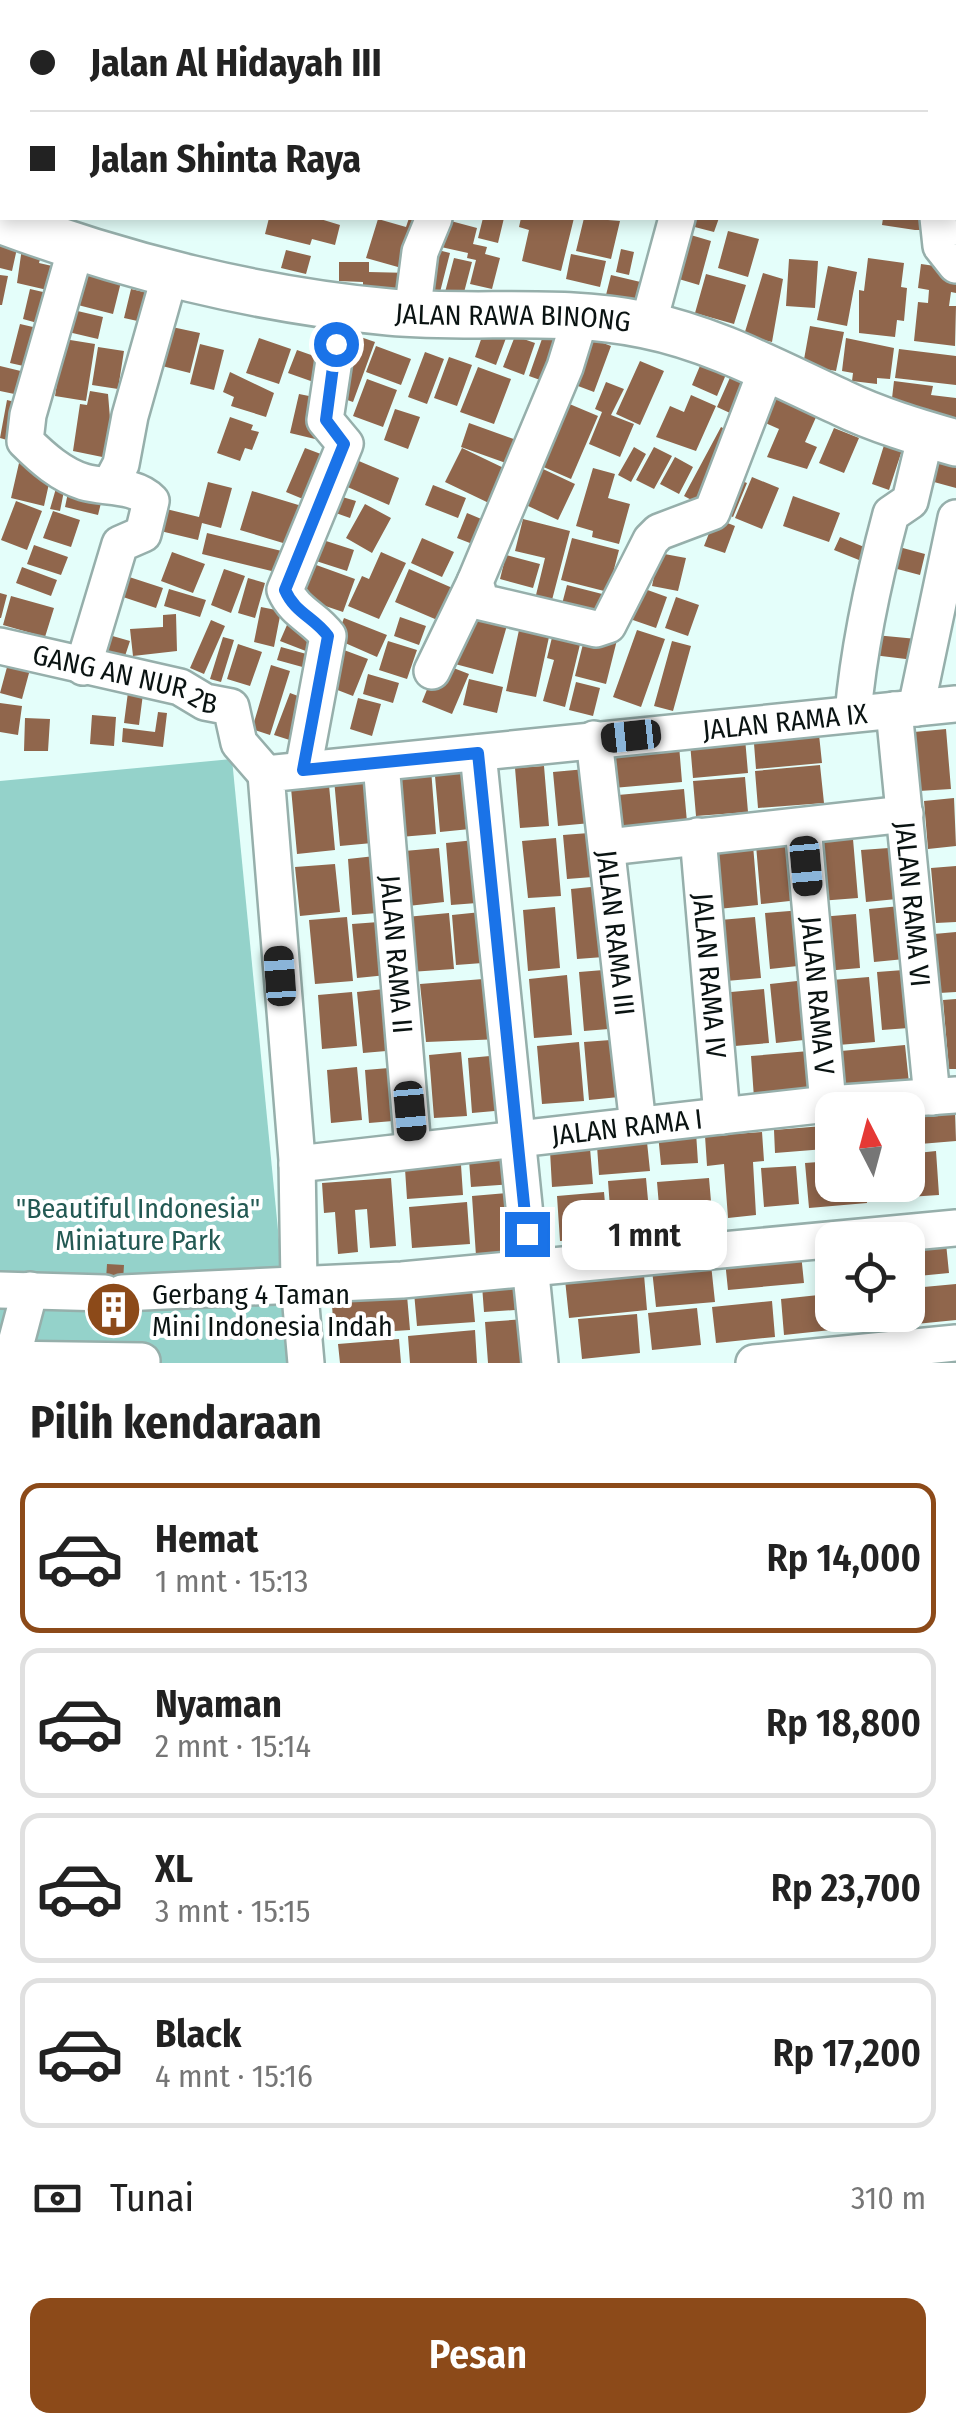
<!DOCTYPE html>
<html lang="id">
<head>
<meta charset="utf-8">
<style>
	:root { --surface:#fff; --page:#f2f2f2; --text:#222; --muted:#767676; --line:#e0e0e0; --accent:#8c4a19 }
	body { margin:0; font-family:"Fira Sans Condensed",sans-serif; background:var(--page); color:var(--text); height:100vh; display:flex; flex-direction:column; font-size:38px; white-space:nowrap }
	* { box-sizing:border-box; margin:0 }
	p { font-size:32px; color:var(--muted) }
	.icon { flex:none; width:55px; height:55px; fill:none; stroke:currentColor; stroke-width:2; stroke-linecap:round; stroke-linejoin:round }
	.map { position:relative; height:1363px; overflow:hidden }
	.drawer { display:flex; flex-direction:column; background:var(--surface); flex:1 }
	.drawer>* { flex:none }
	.guide { position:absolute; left:0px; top:0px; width:958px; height:220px; box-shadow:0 5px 15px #0003; display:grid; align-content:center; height:220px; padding:0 30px; background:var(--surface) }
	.needle { width:65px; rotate:354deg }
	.controls { position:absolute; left:815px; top:1092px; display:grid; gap:20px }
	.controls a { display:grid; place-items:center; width:110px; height:110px; border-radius:20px; background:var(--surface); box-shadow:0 5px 15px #0003; font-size:50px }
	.end { position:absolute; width:45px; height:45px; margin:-22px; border:12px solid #1a73e8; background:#fff; box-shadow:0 0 0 5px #fff }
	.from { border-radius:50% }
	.bubble { position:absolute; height:70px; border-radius:20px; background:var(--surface); box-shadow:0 5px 15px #0003; font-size:32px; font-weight:600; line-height:70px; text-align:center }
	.car { position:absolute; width:30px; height:60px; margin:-30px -15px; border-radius:12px; box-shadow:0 0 8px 2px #0007; background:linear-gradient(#222 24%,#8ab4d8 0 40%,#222 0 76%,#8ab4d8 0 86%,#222 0) }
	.guide b { display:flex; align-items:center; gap:35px; height:95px; font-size:38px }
	.guide b+b { border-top:2px solid var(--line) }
	.guide i { width:25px; height:25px; background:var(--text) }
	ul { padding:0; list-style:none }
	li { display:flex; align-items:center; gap:30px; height:150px; margin:0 20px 15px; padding:0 10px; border:5px solid var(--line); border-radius:20px }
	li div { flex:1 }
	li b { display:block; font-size:38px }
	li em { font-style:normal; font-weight:600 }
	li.active { border-color:var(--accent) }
	li>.icon { width:90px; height:90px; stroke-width:1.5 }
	h2 { padding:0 30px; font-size:45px; line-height:120px }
	.pay { display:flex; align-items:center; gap:25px; height:110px; padding:0 30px; font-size:38px }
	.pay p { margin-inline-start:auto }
	.cta { display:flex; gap:20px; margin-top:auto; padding:20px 30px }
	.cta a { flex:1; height:115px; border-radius:20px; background:var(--accent); color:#fff; font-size:40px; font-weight:600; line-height:115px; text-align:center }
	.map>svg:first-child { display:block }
</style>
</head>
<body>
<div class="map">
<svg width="956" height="1363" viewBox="0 0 956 1363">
	<rect width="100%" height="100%" fill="#e4fefa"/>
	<path fill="#94d2ca" d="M232 759 291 1363H0V781Z"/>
	<path fill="#90664c" d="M269 218H317L340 225 335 245 312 239 310 245 265 234Z
		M409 218H427L405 269 366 258 378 219 406 227Z
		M483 218H504L498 243 478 238Z
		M521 218H574L561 271 522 261 529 230 519 227Z
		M584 218 620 221 611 259 576 251Z
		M689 218H719L714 232 687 225Z
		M883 218H928L926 230H915L882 225Z
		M447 220 477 228 473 244 487 247 485 254 500 258 492 289 470 284 476 260 467 258 468 253 441 247Z
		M728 231 759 239 748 277 718 268Z
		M684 233 711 241 699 285 672 277Z
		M0 240 18 244 12 271 0 268Z
		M22 248 42 252 39 263 61 268 56 292 17 283Z
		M434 249 450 253 439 296 423 293Z
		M621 249 634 252 629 275 616 272Z
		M286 250 311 256 306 274 281 268Z
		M571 254 606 261 600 287 566 279Z
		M454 258 472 262 462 300 444 296Z
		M868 258 904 263 901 287 907 288 904 321 897 320 895 337 859 333V290L864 291Z
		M789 259 818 261 815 308 786 306Z
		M339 262H369V272L411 273V298L363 297V282L339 281Z
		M921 264 956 269V293L951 292 949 306H956L955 346 914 341 918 302 928 303 929 290 918 288Z
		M83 265 123 274 113 314 74 304Z
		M828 266 857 272 847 326 817 320Z
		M763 273 783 279 772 342 744 335Z
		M706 274 746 285 734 324 695 313Z
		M0 275 8 276 2 305H0Z
		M611 275 649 284 644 303 606 295Z
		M30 289 56 295 48 326 23 319Z
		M131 289 157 295 151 324 124 318Z
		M69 309 103 317 98 339 64 331Z
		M487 322 509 330 496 365 475 357Z
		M20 324 46 330 37 369 10 363Z
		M810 326 844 332 836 371 803 365Z
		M172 327 200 333 190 373 162 366Z
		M352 334 375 342 353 402 330 394Z
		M579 334 611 346 594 392 562 380Z
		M515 336 535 343 524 375 503 367Z
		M543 336 569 345 554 385 529 376Z
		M259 338 291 349 279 384 246 373Z
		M846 338 894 348 890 379 877 378V384L852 381 853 373 842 371Z
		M64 339 95 344 86 401 55 396Z
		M200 344 224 350 214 390 190 384Z
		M376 346 411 359 401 385 366 372Z
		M98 347 124 351 118 389 92 385Z
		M899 349 956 356V385L895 378Z
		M297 350 331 362 322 385 288 373Z
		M425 352 444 359 427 404 408 397Z
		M449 357 472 365 457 406 434 398Z
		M640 361 664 371 640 425 616 414Z
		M702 361 727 372 717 396 692 385Z
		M0 366 29 373 24 396 0 391Z
		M478 367 511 379 494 424 460 412Z
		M230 372 274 393 266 417 231 406 234 397 223 392Z
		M732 373 758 385 743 419 717 407Z
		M367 379 397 390 383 427 353 416Z
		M894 381 933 386 931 395 956 398V422L891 407Z
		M606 382 624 389 611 415 634 424 620 457 589 444 602 412 595 409Z
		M765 387 817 415 805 442 817 447 807 469 767 457 779 429 752 417Z
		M90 391 108 394 110 418 123 420 117 460 73 451 80 404 87 405Z
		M299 394 324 399 315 439 290 433Z
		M691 395 716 406 696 451 656 437 670 406 684 412Z
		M7 400 23 404 14 442 0 438Z
		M560 400 598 416 571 479 532 462Z
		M395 409 420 417 408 449 384 440Z
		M230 417 253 425 251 430 259 432 252 450 245 448 240 461 217 453Z
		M469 423 522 442 514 466 461 447Z
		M721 427 736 435 699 504 684 496Z
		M834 428 859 438 844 473 819 463Z
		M885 442 903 447 889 490 872 484Z
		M634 447 646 454 631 482 618 475Z
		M654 447 672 456 654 489 636 480Z
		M305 448 334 459 315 504 286 492Z
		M462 448 510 471 493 505 445 482Z
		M930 452 956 459V488L923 479Z
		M347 456 399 478 389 505 336 482Z
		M675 457 693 467 679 494 660 484Z
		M19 463 52 470 44 506 11 498Z
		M593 468 615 474 608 498 630 504 619 544 592 537 593 531 576 526Z
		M543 469 575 484 558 520 526 505Z
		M752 477 779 488 762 529 735 518Z
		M59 478 66 481 60 511 50 509Z
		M737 479 747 483 733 517 723 513Z
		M208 482 232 488 221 528 202 523 198 540 152 529 158 507 199 517Z
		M70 483 104 491 98 515 65 507Z
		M433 485 466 498 458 518 425 505Z
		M252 491 305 507 293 546 240 530Z
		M339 496 356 501 350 518 333 512Z
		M793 496 840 513 829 542 783 526Z
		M16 501 42 511 27 550 1 540Z
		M365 504 391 518 372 553 346 538Z
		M53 511 80 520 71 547 43 538Z
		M467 513 498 526 488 550 457 538Z
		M715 518 735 526 725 553 704 546Z
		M523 519 570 531 552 600 536 595 545 558 515 551Z
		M207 533 294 554 288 575 202 554Z
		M840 537 869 549 864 562 834 550Z
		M422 538 454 552 442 577 411 563Z
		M572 538 619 550 608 592 561 580Z
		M323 540 354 550 347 571 316 561Z
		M888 544 925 554 920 575 882 565Z
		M34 545 68 557 61 575 27 564Z
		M172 552 205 564 193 593 161 581Z
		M381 552 406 563 379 619 348 606 362 576 369 579Z
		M659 553 686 558 678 591 652 586Z
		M506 555 540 564 533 588 500 579Z
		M308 562 355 579 343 612 296 596Z
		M22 567 57 580 51 596 16 583Z
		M224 569 245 576 231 613 211 605Z
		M409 569 457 590 442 622 395 602Z
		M120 574 163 588 156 608 114 594Z
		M248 578 265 583 255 618 238 613Z
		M567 585 610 596 604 616 562 604Z
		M642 588 667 597 656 628 630 619Z
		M169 589 206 600 200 617 164 606Z
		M0 593 7 595 1 618H0Z
		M11 596 54 608 45 637 3 625Z
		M676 597 699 605 688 636 665 628Z
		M472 605 510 615 493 674 455 664Z
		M261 607 281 611 274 647 254 642Z
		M176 614 177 651 133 656 130 629 163 627V615Z
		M400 617 426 626 419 645 394 636Z
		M290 618 322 639 316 655 280 641Z
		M344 618 387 635 377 657 336 639Z
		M211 620 225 626 204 674 190 668Z
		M556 621 582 636 565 707 543 701 554 660 547 658Z
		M587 628 618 636 606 684 575 676Z
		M519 630 549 637 536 697 506 691Z
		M637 630 665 639 641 707 613 697Z
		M95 631 130 641 125 656 91 647Z
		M875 635 917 639 914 660 873 655Z
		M223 637 234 640 221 682 210 679Z
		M388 641 417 650 407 679 379 670Z
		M672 641 691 646 673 711 654 706Z
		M238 644 262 652 250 686 227 679Z
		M281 647 321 658 317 671 277 660Z
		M336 647 368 659 353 696 322 684Z
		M10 656 32 662 22 699 0 693Z
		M438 662 469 674 452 714 422 702Z
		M271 665 290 671 270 735 252 729Z
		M368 674 399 683 393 703 363 694Z
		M469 679 503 687 497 713 463 705Z
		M576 682 600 688 593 716 569 710Z
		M128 692 143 694 139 725 124 723Z
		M290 693 314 702 299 743 274 735Z
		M358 698 381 704 372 736 350 729Z
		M0 703 22 706 18 735 0 732Z
		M158 712 167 713 163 747 122 742 123 728 155 732Z
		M92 715 116 717 114 746 90 744Z
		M25 718 50 719 48 751H24Z
		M818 725 822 763 756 769 753 731Z
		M946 729 951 789 919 791 914 732Z
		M745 738 748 773 693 778 690 743Z
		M679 745 682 782 613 788 610 751Z
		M474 761 480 828 440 832 434 765Z
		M820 765 824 803 758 808 755 771Z
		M544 766 549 826 520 828 515 768Z
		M431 769 436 834 400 837 394 772Z
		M586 769 591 823 558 826 553 772Z
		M378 775 383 842 340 846 334 779Z
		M745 777 748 812 696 816 693 781Z
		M329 785 335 850 297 854 291 788Z
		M684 789 687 822 621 828 618 795Z
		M954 798 956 846 928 849 924 801Z
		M602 832 606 876 567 879 563 835Z
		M556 838 561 896 528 898 522 841Z
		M484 839 490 902 451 905 446 843Z
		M853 839 858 898 819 901 814 843Z
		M794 841 799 900 761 904 756 845Z
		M753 845 758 905 718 909 712 848Z
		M903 847 907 898 866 902 861 850Z
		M439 848 444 902 408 906 404 851Z
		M384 855 390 912 352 915 348 859Z
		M335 864 340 912 300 916 295 867Z
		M956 866V922L936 923 931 868Z
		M611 885 617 956 577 959 571 889Z
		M911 905 915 958 874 962 869 909Z
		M555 907 560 968 528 971 523 910Z
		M802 910 807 965 770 969 765 913Z
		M491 911 496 962 456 965 452 915Z
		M449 913 454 969 410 972 406 917Z
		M856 914 860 968 825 971 820 917Z
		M347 917 353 981 315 984 309 920Z
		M755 917 761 978 726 981 720 920Z
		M392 921 397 974 357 978 352 924Z
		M956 932V992L939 993 934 934Z
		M616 969 621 1028 584 1031 579 972Z
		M917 969 922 1027 882 1030 877 972Z
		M567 975 572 1035 534 1038 529 979Z
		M869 977 875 1042 838 1045 832 980Z
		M496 978 502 1039 426 1042 420 984Z
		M806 980 813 1039 776 1043 770 984Z
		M393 988 398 1050 363 1053 357 992Z
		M764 989 769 1043 735 1046 731 992Z
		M352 992 357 1046 322 1049 318 995Z
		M956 999V1069H949L943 1000Z
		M624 1039 629 1096 589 1100 584 1042Z
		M579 1042 584 1101 542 1104 537 1046Z
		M905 1045 909 1083 845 1089 841 1051Z
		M809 1051 813 1093 754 1098 751 1056Z
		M461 1052 467 1116 434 1118 429 1055Z
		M501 1055 506 1110 472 1113 468 1058Z
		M357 1067 362 1120 331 1123 327 1070Z
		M401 1067 405 1120 369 1123 365 1070Z
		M955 1111 956 1141 908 1145V1115Z
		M823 1126 825 1149 775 1153 774 1130Z
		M696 1132 698 1163 661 1165 658 1134Z
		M762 1132 764 1161 753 1162 756 1215 728 1218 724 1164 707 1166 705 1136Z
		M647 1142 650 1171 599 1175 597 1146Z
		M590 1148 593 1184 552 1187 550 1151Z
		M936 1151 939 1195 877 1199 875 1185H908V1154Z
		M513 1157 515 1184 471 1187 469 1160Z
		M832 1161V1185H866L867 1203 809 1208 805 1163Z
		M461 1165 463 1195 407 1199 405 1169Z
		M796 1166 799 1204 764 1207 761 1168Z
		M391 1178 396 1246 370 1248 367 1209 355 1210 358 1252 338 1254 335 1212 324 1213 322 1183Z
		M646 1178 651 1233 612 1235 608 1181Z
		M709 1178 712 1213 660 1218 657 1182Z
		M519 1192 523 1252 476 1256 472 1196Z
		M604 1192 608 1238 560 1241 557 1196Z
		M467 1202 470 1244 412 1248 409 1207Z
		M945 1233 949 1273 908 1277V1237Z
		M800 1244 804 1283 728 1290 724 1251Z
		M710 1255 715 1302 656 1307 651 1260Z
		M643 1263 647 1310 569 1318 564 1270Z
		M107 1264 124 1265 120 1328 103 1327Z
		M512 1270 515 1310 484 1312 481 1272Z
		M471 1277 475 1322 417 1326 413 1281Z
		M406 1284 410 1330 334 1335 331 1290Z
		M956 1284V1320L916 1324 913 1288Z
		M828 1294 831 1330 784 1335 781 1299Z
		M772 1301 775 1337 716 1343 712 1307Z
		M697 1308 701 1345 652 1350 648 1313Z
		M637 1314 640 1353 582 1359 578 1319Z
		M841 1315H908L909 1324 843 1330Z
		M525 1319 528 1363H488L485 1322Z
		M475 1330 477 1363H410L408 1336Z
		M399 1339 401 1363H340L338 1344Z"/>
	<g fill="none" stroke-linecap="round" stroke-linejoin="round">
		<defs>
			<g id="minor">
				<path d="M71 2 73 0"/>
				<path d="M348 2 349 0"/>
				<path d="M510 2V0"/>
				<path d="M756 2 757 0"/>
				<path d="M0 114 2 110"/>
				<path d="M955 123 956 120"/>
				<path d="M938 218 941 246 956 265"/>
				<path d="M76 248 28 415 25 441C42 458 61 475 84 482 105 488 135 484 151 501L143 534 120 544 83 667"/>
				<path d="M412 314 420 252 434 218"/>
				<path d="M581 315 565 367 475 582 481 602 596 629 608 625 651 540 659 532 712 512 768 366"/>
				<path d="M648 325 677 218"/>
				<path d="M110 485 121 464 130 416 171 271"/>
				<path id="s1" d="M0 646 180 687 205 702 231 707 239 743 266 774"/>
				<path d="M432 671 475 582"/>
				<path d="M916 708 956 518"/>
				<path id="s2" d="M894 710 932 1097"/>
				<path d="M853 714C859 645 873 581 891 514L910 501 926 434"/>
				<path id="s3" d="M594 739 638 1125"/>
				<path d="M478 753 540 1363"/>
				<path id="s4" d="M381 763 413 1149"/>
				<path d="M303 770 328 636C314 617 295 613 285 590L345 444 325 420 342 307"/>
				<path id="s5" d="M803 826 828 1104"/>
				<path id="s6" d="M698 836 722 1116"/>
				<path d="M608 847 905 814"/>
				<path id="s7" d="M297 1164 828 1104 956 1095"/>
				<path d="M0 1290 105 1293"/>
				<path d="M122 1293 402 1280 956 1228"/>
				<path d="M12 1358 30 1290"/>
				<path d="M0 1359 142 1361"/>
				<path id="s8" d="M306 1363 299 1283 297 1160 266 774 956 704"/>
				<path d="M754 1363 956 1343"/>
			</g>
			<g id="major">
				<path id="s9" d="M0 220C123 266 258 300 389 312 475 320 560 307 645 325 715 339 778 374 842 403 877 420 918 432 956 443"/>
			</g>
		</defs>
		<use href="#minor" stroke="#96afab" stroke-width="40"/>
		<use href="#major" stroke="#96afab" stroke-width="50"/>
		<use href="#minor" stroke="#fff" stroke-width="35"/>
		<use href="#major" stroke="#fff" stroke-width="45"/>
	</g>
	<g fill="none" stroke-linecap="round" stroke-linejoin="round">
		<path stroke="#1a73e8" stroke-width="12" d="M336 344 326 420 344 444 285 590C295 613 314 617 328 636L303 770 478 753 527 1234"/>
	</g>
	<defs>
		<symbol id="building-disc" viewBox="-11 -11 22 22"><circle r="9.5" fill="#8c4a19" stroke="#fff"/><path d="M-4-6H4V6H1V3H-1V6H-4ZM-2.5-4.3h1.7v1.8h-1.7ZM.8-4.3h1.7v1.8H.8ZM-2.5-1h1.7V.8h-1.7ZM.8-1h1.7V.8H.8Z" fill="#fff"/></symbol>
	</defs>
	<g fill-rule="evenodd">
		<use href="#building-disc" x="82" y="1278" width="63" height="63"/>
	</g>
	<g text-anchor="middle" stroke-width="8" stroke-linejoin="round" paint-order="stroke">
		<g font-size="28" fill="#0a1312" stroke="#fff">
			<text dy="10" stroke="none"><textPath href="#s9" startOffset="525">JALAN RAWA BINONG</textPath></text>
			<text dy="10" stroke="none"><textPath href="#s1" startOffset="130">GANG AN NUR 2B</textPath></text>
			<text dy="10" stroke="none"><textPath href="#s8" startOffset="1112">JALAN RAMA IX</textPath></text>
			<text dy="10" stroke="none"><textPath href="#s2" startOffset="195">JALAN RAMA VI</textPath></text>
			<text dy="10" stroke="none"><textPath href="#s3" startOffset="195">JALAN RAMA III</textPath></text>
			<text dy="10" stroke="none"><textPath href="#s4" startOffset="192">JALAN RAMA II</textPath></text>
			<text dy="10" stroke="none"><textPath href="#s6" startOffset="140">JALAN RAMA IV</textPath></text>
			<text dy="10" stroke="none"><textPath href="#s5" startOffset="170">JALAN RAMA V</textPath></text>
			<text dy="10" stroke="none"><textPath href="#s7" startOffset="332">JALAN RAMA I</textPath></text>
		</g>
		<g font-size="28" fill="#235953" stroke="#fff">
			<text x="138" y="1218">"Beautiful Indonesia"<tspan x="138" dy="32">Miniature Park</tspan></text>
		</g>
		<g font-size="28" fill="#0a1312" stroke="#fff" text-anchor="start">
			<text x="152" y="1304">Gerbang 4 Taman<tspan x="152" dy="32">Mini Indonesia Indah</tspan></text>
		</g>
	</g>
</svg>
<div class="controls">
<a><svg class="needle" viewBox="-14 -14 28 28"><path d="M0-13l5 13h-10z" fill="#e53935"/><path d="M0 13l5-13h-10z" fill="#767676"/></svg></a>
<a><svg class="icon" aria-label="locate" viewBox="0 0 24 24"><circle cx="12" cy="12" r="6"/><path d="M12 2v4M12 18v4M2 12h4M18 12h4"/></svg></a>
</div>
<i class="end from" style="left:336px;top:344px"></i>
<i class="end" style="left:527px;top:1234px"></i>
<div class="bubble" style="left:562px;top:1200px;width:165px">1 mnt</div>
<i class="car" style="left:631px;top:736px;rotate:264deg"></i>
<i class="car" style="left:806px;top:866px;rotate:175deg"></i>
<i class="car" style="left:280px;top:976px;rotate:356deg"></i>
<i class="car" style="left:410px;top:1111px;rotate:175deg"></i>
<div class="guide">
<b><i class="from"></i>Jalan Al Hidayah III</b>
<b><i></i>Jalan Shinta Raya</b>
</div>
</div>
<section class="drawer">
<h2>Pilih kendaraan</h2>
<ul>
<li class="active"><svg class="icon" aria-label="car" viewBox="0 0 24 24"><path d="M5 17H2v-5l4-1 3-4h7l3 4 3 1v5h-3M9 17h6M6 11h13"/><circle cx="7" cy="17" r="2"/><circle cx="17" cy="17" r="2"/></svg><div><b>Hemat</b><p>1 mnt · 15:13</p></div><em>Rp 14,000</em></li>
<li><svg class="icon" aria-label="car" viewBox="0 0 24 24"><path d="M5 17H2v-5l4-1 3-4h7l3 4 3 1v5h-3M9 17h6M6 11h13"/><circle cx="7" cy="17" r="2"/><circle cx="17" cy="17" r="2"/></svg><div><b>Nyaman</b><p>2 mnt · 15:14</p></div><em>Rp 18,800</em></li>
<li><svg class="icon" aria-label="car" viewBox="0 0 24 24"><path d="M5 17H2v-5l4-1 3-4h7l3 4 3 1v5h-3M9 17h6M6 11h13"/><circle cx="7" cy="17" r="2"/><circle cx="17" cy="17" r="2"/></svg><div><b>XL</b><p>3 mnt · 15:15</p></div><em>Rp 23,700</em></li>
<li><svg class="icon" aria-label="car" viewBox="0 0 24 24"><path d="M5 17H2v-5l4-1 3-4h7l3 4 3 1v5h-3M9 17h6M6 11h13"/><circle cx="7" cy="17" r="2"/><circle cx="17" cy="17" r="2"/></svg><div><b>Black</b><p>4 mnt · 15:16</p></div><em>Rp 17,200</em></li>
</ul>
<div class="pay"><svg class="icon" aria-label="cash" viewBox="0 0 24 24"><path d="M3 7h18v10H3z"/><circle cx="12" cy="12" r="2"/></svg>Tunai<p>310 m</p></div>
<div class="cta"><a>Pesan</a></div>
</section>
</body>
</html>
